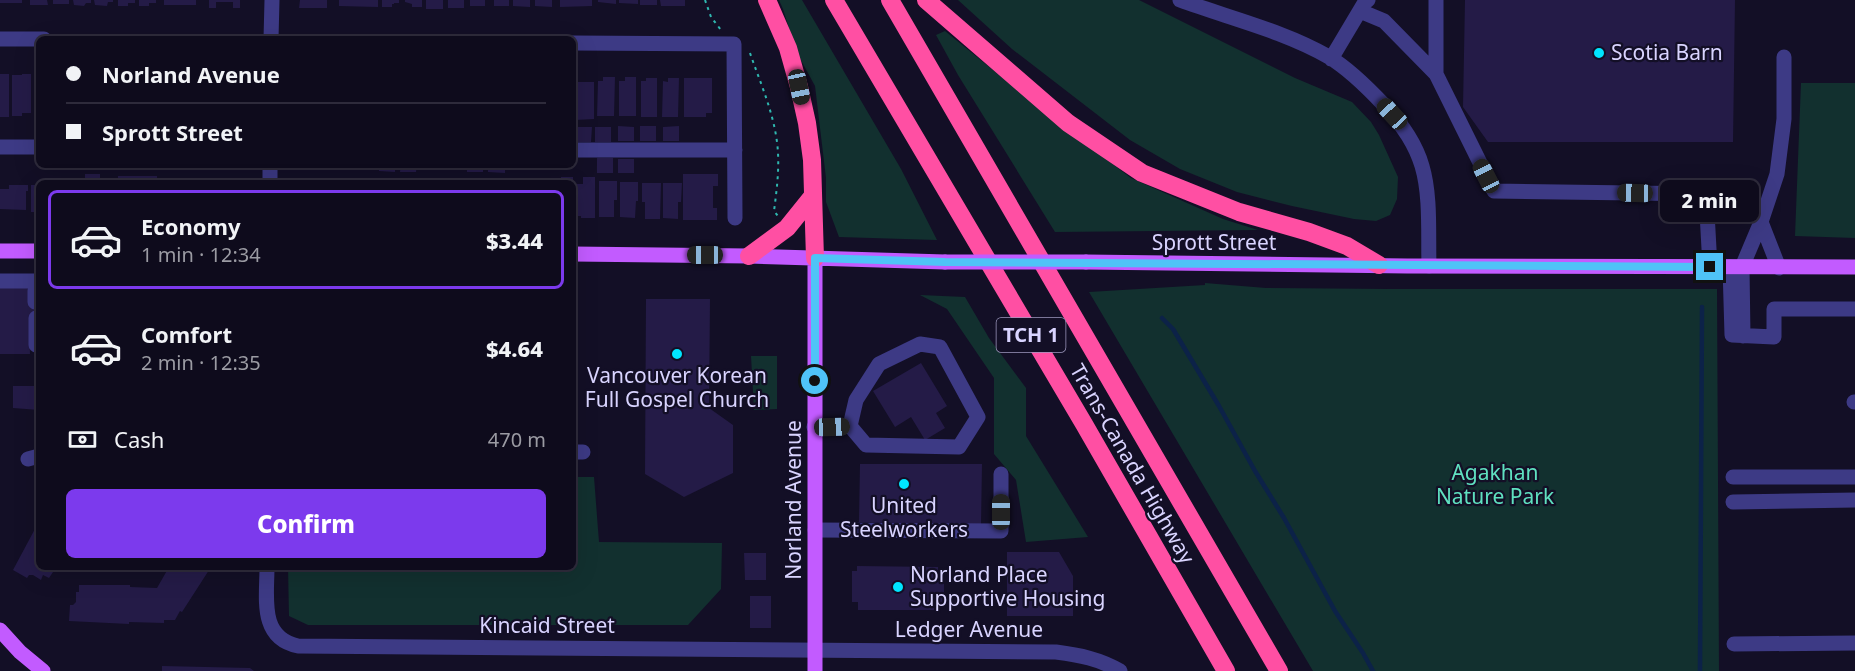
<!DOCTYPE html>
<html lang="en">
<head>
<meta charset="utf-8">
<style>
	:root { --surface:#0e0b1c; --page:#171425; --text:#f1f3f6; --muted:#9b9ba3; --line:#2e2b3b; --accent:#7c3aed }
	body { margin:0; font-family:"Noto Sans",sans-serif; background:var(--page); color:var(--text); height:100vh; display:flex; flex-direction:column; font-size:22px; white-space:nowrap }
	* { box-sizing:border-box; margin:0 }
	p { font-size:20px; color:var(--muted) }
	.icon { flex:none; width:33px; height:33px; fill:none; stroke:currentColor; stroke-width:2; stroke-linecap:round; stroke-linejoin:round }
	.map { position:relative; flex:1; overflow:hidden }
	.panel { position:absolute; left:36px; top:180px; width:540px; height:390px; display:flex; flex-direction:column; background:var(--surface); border-radius:9px; box-shadow:0 6px 24px #0002,0 0 0 2px var(--line) }
	.panel>* { flex:none }
	.guide { position:absolute; left:36px; top:36px; width:540px; height:132px; border-radius:9px; box-shadow:0 6px 24px #0002,0 0 0 2px var(--line); display:grid; align-content:center; height:132px; padding:0 30px; background:var(--surface) }
	.end { position:absolute; width:27px; height:27px; margin:-14px; border:8px solid #4fc3f7; background:#111; box-shadow:0 0 0 3px #111 }
	.from { border-radius:50% }
	.bubble { position:absolute; height:42px; border-radius:9px; background:var(--surface); box-shadow:0 6px 24px #0002,0 0 0 2px var(--line); font-size:20px; font-weight:800; line-height:42px; text-align:center }
	.car { position:absolute; width:18px; height:36px; margin:-18px -9px; border-radius:8px; box-shadow:0 0 4px 2px #0007; background:linear-gradient(#222 24%,#8ab4d8 0 40%,#222 0 76%,#8ab4d8 0 86%,#222 0) }
	.guide b { display:flex; align-items:center; gap:21px; height:57px; font-size:22px }
	.guide b+b { border-top:2px solid var(--line) }
	.guide i { width:15px; height:15px; background:var(--text) }
	ul { padding:10px 0 0; list-style:none }
	li { display:flex; align-items:center; gap:18px; height:99px; margin:0 12px 9px; padding:0 18px; border:3px solid transparent; border-radius:9px }
	li div { flex:1 }
	li b { display:block; font-size:22px }
	li em { font-style:normal; font-weight:800 }
	li.current { border-color:var(--accent) }
	li>.icon { width:54px; height:54px; stroke-width:1.5 }
	.pay { display:flex; align-items:center; gap:15px; height:66px; padding:0 30px; font-size:22px }
	.pay p { margin-inline-start:auto }
	.action { display:flex; gap:12px; margin-top:auto; padding:12px 30px }
	.action a { flex:1; height:69px; border-radius:9px; background:var(--accent); color:#fff; font-size:24px; font-weight:800; line-height:69px; text-align:center }
	.map>svg:first-child { display:block }
</style>
</head>
<body>
<div class="map">
<svg width="1855" height="671" viewBox="0 0 1855 671">
	<rect width="100%" height="100%" fill="#130f26"/>
	<path fill="#12302f" d="M779 0H802L901 169 937 240 839 237 826 202V178L815 86 797 53 783 9Z
		M958 0H1139L1295 78 1352 102 1371 122 1379 135 1398 177 1397 199 1390 215 1376 221 1354 219 1292 206 1237 192 1180 169 1130 140 1012 49Z
		M945 31 1052 118 1131 178 1223 219 1258 230 1055 232 958 75 936 35Z
		M1801 83H1855V238L1795 236Z
		M1205 283 1266 288 1388 289H1717L1719 671H1313L1089 292 1205 285Z
		M920 295 965 297 989 338 1026 388V436L1088 537 1026 542 1016 480 994 454V378L947 309Z
		M751 356H777V409L754 410Z
		M573 477H594L599 542 722 543 721 589 688 625H308L289 616 288 567H573Z"/>
	<g fill="none" stroke-linecap="round" stroke-linejoin="round">
		<path stroke="#0c2248" stroke-width="4.5" d="M1162 318 1173 329 1219 406 1255 471 1284 518 1335 611 1363 653 1373 671
			M1700 671 1702 307"/>
	</g>
	<path fill="#241b47" d="M0 0H22V3H0Z
		M30 0H47L48 5H30Z
		M53 0H69V4H53Z
		M73 0H91V3H86L84 6 74 5Z
		M94 0H113V2H108L107 6 95 5Z
		M118 0H135V3H128V6H118Z
		M139 0H156V3H149V6H139Z
		M164 0H196V5H164Z
		M209 0H240V8H233V2H216V8H209Z
		M300 0H327V8H299Z
		M339 0H378V7L339 6Z
		M382 0H399V3H394V4H392V7H382Z
		M405 0H422V7H412V4L405 2Z
		M426 0H443V9H426Z
		M448 0H464V8H448Z
		M470 0H485V6H470Z
		M494 0H509V6H494Z
		M513 0H530V7L513 6Z
		M535 0H552V7L535 6Z
		M560 0H592V6L560 7Z
		M598 0H616V4L598 2Z
		M619 0H638V4L619 3Z
		M640 0H657V5H640Z
		M660 0H685V6H661Z
		M1465 0H1735L1733 142H1488L1463 107Z
		M35 71H39V111H35Z
		M0 74H9V117H0Z
		M22 74H31V113H22V116H12V75H22Z
		M603 77H615L614 116H597L598 81H603Z
		M625 77H636V116H619V81H625Z
		M646 78H657V117H641V81H646Z
		M668 78H679L678 117H662L663 81 668 82Z
		M684 78H712V113H706V117H684Z
		M577 82H594V119L575 120Z
		M618 126 634 127V141H618Z
		M640 126H656V141H640Z
		M679 126V141H663V127Z
		M575 127H592L591 142H575Z
		M595 127H611V142H595Z
		M597 158H613V173H597Z
		M618 159H634V173H618Z
		M379 165H395V172L379 171Z
		M401 165H417L416 172H400Z
		M467 165H483V172H467Z
		M488 165H505V173L488 172Z
		M85 174H100V179H109V183H76V180L85 179Z
		M683 174H718V186H713V208H717V220H683Z
		M118 176H157V183H118Z
		M561 177H573V183H561Z
		M583 177H595V218H581V216H576V184H583Z
		M204 179H220V183H204Z
		M295 180H314V183H295Z
		M599 181H617V200H614V217H599Z
		M620 182H638V201H636L635 218 620 217Z
		M642 183H661L660 219H645V202H642Z
		M663 183H682L681 202H678V219L663 218Z
		M9 185H28V191H26V210L0 209V189H9Z
		M31 185H39V212H31Z
		M0 287H30L39 302V318H29L30 354H0Z
		M646 299H710L709 408 733 425V473L684 497 645 474Z
		M921 363 947 406 936 413 945 428 925 440 911 417 895 427 873 391Z
		M13 386H39V410L13 408Z
		M860 464H982L981 525 859 522Z
		M36 527 39 528V567H58L56 570 55 569 49 578 43 575 41 580 33 575H29L27 578 13 570Z
		M1007 552H1059L1073 576V616H1007Z
		M744 553H766V580H745Z
		M857 566 938 567V572H944V602H939V610H858V602H852V571H857Z
		M169 567H211L182 612 180 611 175 620H164V623L129 622V624L69 621 70 605H73L76 602V592H79V585H130V587L157 588Z
		M750 596H771V628H750Z
		M162 666 250 668 254 671H162Z"/>
	<g fill="none" stroke-linecap="round" stroke-linejoin="round">
		<path stroke="#2fb8b0" stroke-width="2" stroke-dasharray="3 4.5" stroke-linecap="butt" d="M705 0 711 17 721 30
			M750 53C760 82 773 111 777 142 780 165 777 188 774 211L778 216"/>
		<path stroke="#3d3a85" stroke-width="15" d="M1180 0C1229 18 1284 31 1329 57 1349 69 1368 88 1384 105 1401 123 1415 142 1422 166 1431 196 1428 235 1429 266
			M1436 0V74
			M1360 11 1384 21 1436 74 1494 191 1706 194 1710 267
			M0 39H44
			M271 39 272 0
			M573 43 734 44 735 218
			M1331 59 1365 2 1368 0
			M0 147H39
			M573 150H735
			M270 183V165
			M1761 222 1779 268
			M1730 267 1732 335 1774 337V309H1855
			M0 281H39
			M35 302V291L39 281
			M36 318V345H39
			M1743 336 1742 267 1761 222 1777 174 1784 119V57
			M920 344 940 347 978 417 959 447 866 445 850 426 856 400 879 364Z
			M1854 402H1855
			M814 427 850 426
			M573 452H583
			M28 459 39 456
			M1733 477H1855
			M1733 502 1855 500
			M815 530 1001 531V474
			M267 567C267 598 259 638 298 646L1056 652C1079 655 1100 659 1120 671
			M1734 644 1855 643"/>
		<path stroke="#c25bff" stroke-width="15" d="M0 251H39
			M573 254 749 256 945 262
			M1086 262 1407 266 1855 267
			M0 630 20 652 43 671
			M815 671V258"/>
		<path stroke="#ff4fa3" stroke-width="18" d="M767 0 788 48 799 87 807 123 812 160 815 258
			M834 0 1084 424 1226 671
			M890 0 1279 671
			M926 0 1068 123 1142 173 1239 212 1309 232 1347 246 1379 265
			M749 256 787 228 812 197"/>
		<path stroke="#c25bff" stroke-width="15" d="M945 262H1086"/>
	</g>
	<g fill="none" stroke-linecap="round" stroke-linejoin="round">
		<path stroke="#4fc3f7" stroke-width="8" d="M815 381V258L945 262 1710 267"/>
	</g>
	<g fill="#00e5ff" stroke="#130f26" stroke-width="2">
		<circle cx="1599" cy="53" r="6"/>
		<circle cx="677" cy="354" r="6"/>
		<circle cx="904" cy="484" r="6"/>
		<circle cx="898" cy="587" r="6"/>
	</g>
	<g text-anchor="middle" stroke-width="4.5" stroke-linejoin="round" paint-order="stroke">
		<rect fill="#130f26" stroke="#9e99be" stroke-width="1.5" x="996.5" y="318" width="69" height="34" rx="4.5"/>
		<g font-size="20" font-weight="bold" fill="#d9d4ff">
			<text x="1031" y="342">TCH 1</text>
		</g>
		<g font-size="21" fill="#d9d4ff" stroke="#130f26" text-anchor="start">
			<text x="1611" y="60">Scotia Barn</text>
			<text x="677" y="383" text-anchor="middle">Vancouver Korean<tspan x="677" dy="24">Full Gospel Church</tspan></text>
			<text x="904" y="513" text-anchor="middle">United<tspan x="904" dy="24">Steelworkers</tspan></text>
			<text x="910" y="582">Norland Place<tspan x="910" dy="24">Supportive Housing</tspan></text>
		</g>
		<g font-size="21" fill="#d9d4ff" stroke="#130f26">
			<text x="1214" y="250">Sprott Street</text>
			<text transform="translate(1132 464) rotate(60)" y="7">Trans-Canada Highway</text>
			<text transform="translate(794 500) rotate(-90)" y="7">Norland Avenue</text>
			<text x="547" y="633">Kincaid Street</text>
			<text x="969" y="637">Ledger Avenue</text>
		</g>
		<g font-size="21" fill="#5fe0c0" stroke="#130f26">
			<text x="1495" y="480">Agakhan<tspan x="1495" dy="24">Nature Park</tspan></text>
		</g>
	</g>
</svg>
<i class="end from" style="left:815px;top:381px"></i>
<i class="end" style="left:1710px;top:267px"></i>
<div class="bubble" style="left:1660px;top:180px;width:99px">2 min</div>
<i class="car" style="left:799px;top:87px;rotate:168deg"></i>
<i class="car" style="left:1392px;top:114px;rotate:317deg"></i>
<i class="car" style="left:1486px;top:176px;rotate:333deg"></i>
<i class="car" style="left:1635px;top:193px;rotate:271deg"></i>
<i class="car" style="left:705px;top:255px;rotate:270deg"></i>
<i class="car" style="left:832px;top:427px;rotate:88deg"></i>
<i class="car" style="left:1001px;top:512px;rotate:0deg"></i>
<div class="guide">
<b><i class="from"></i>Norland Avenue</b>
<b><i></i>Sprott Street</b>
</div>
<section class="panel">
<ul>
<li class="current"><svg class="icon" aria-label="car" viewBox="0 0 24 24"><path d="M5 17H2v-5l4-1 3-4h7l3 4 3 1v5h-3M9 17h6M6 11h13"/><circle cx="7" cy="17" r="2"/><circle cx="17" cy="17" r="2"/></svg><div><b>Economy</b><p>1 min · 12:34</p></div><em>$3.44</em></li>
<li><svg class="icon" aria-label="car" viewBox="0 0 24 24"><path d="M5 17H2v-5l4-1 3-4h7l3 4 3 1v5h-3M9 17h6M6 11h13"/><circle cx="7" cy="17" r="2"/><circle cx="17" cy="17" r="2"/></svg><div><b>Comfort</b><p>2 min · 12:35</p></div><em>$4.64</em></li>
</ul>
<div class="pay"><svg class="icon" aria-label="cash" viewBox="0 0 24 24"><path d="M3 7h18v10H3z"/><circle cx="12" cy="12" r="2"/></svg>Cash<p>470 m</p></div>
<div class="action"><a>Confirm</a></div>
</section>
</div>
</body>
</html>
